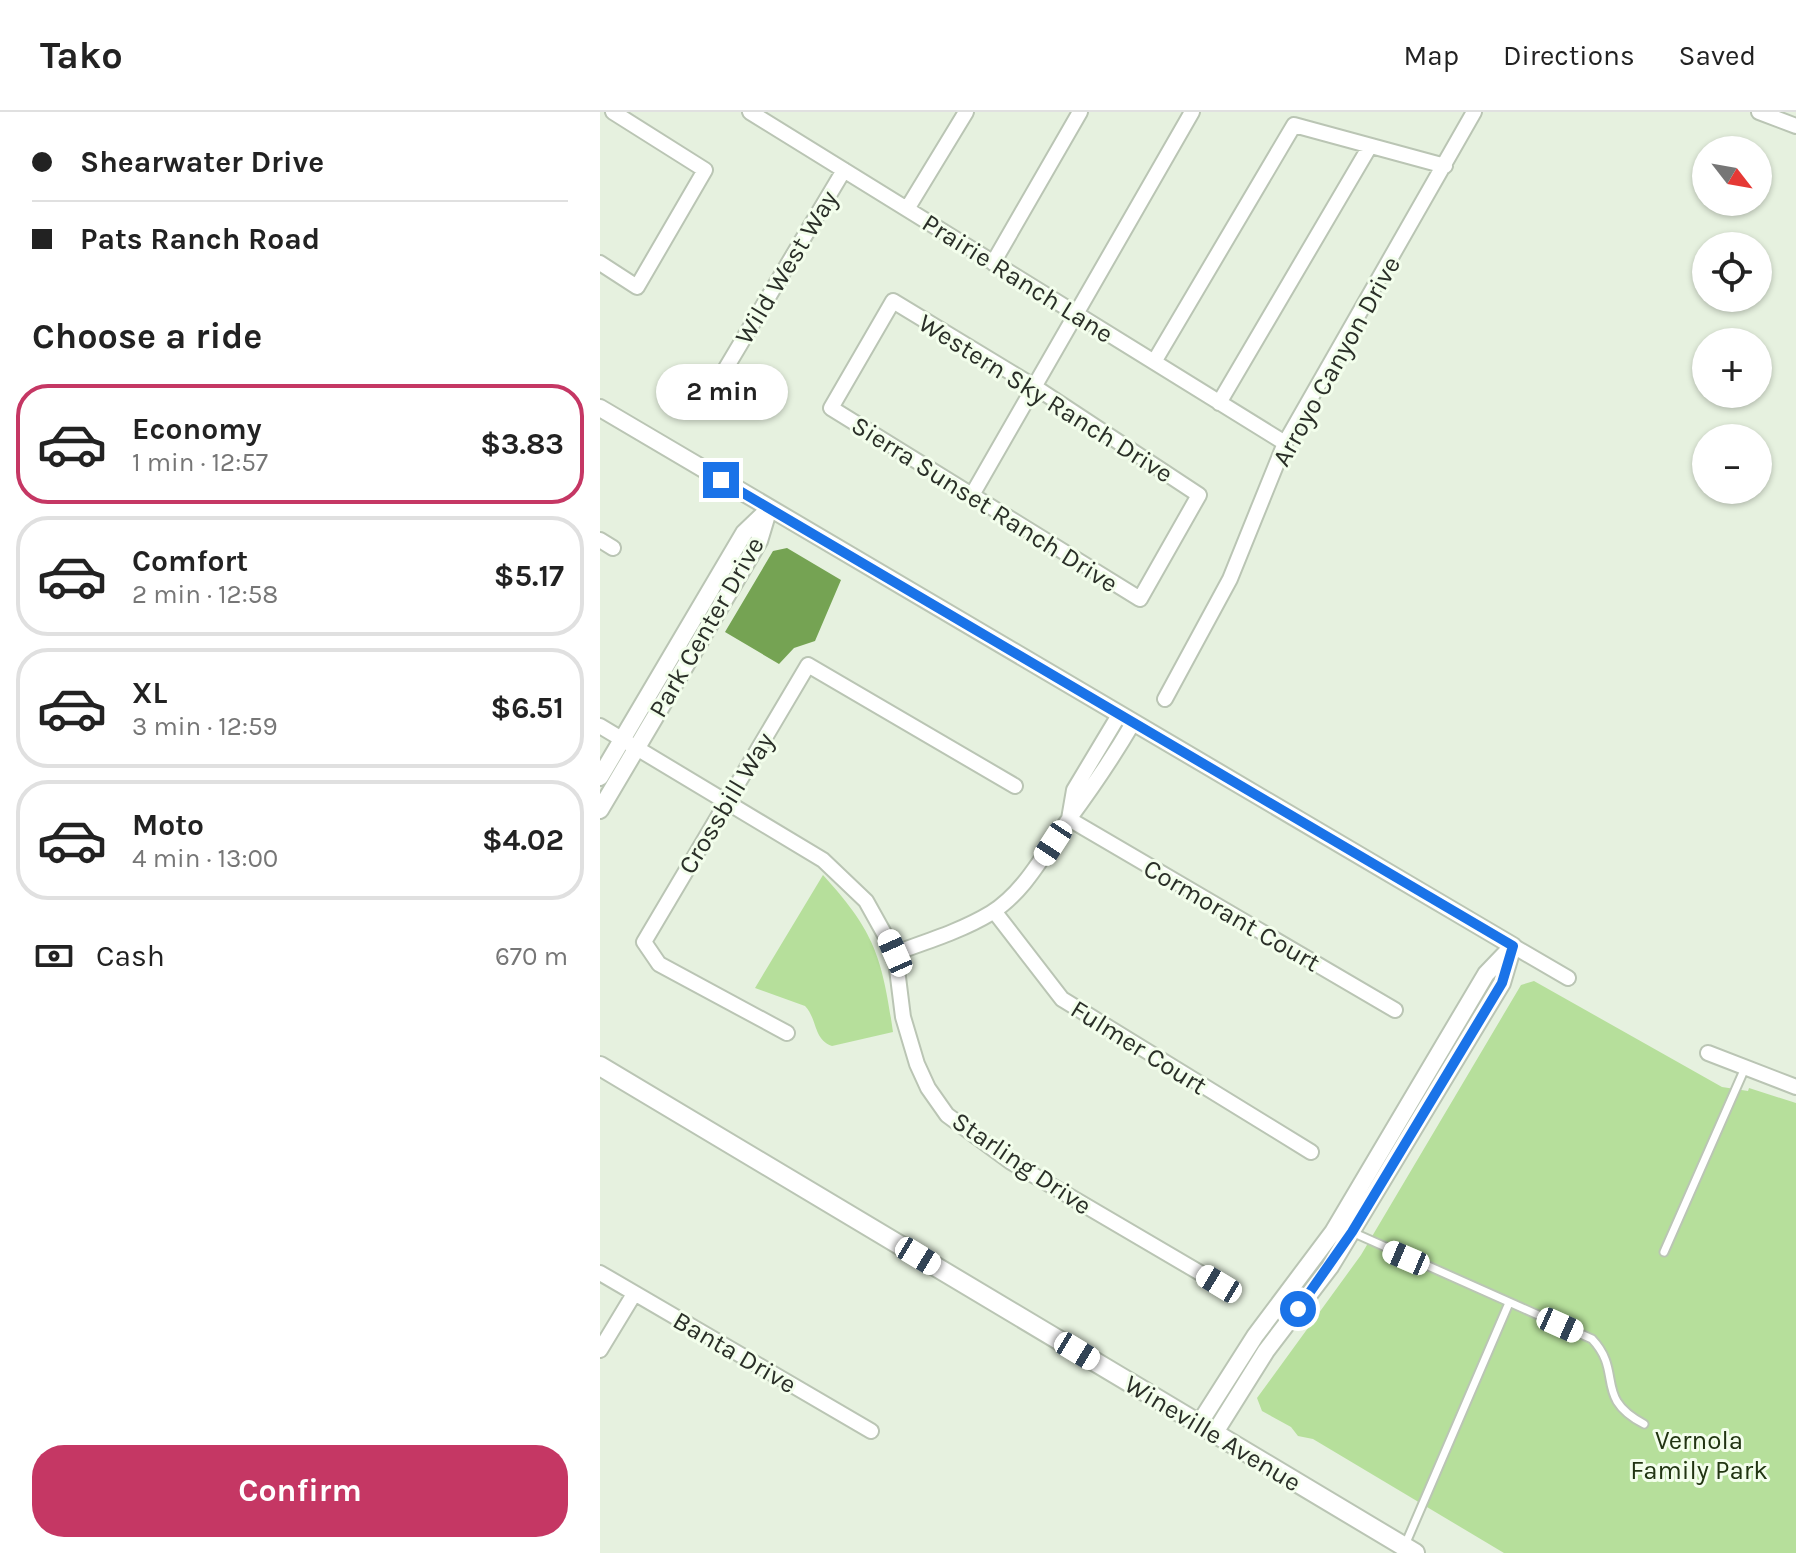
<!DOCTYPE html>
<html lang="en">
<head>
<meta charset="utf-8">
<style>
	:root { --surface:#fff; --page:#f2f2f2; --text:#222; --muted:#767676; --line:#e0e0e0; --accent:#c53764 }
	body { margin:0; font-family:Karla,sans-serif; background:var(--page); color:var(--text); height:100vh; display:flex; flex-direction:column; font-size:30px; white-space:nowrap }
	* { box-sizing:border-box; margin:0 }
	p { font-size:26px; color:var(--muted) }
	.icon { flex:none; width:44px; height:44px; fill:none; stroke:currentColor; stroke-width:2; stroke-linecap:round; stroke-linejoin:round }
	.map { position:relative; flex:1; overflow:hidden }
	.drawer { display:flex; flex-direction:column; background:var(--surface); width:600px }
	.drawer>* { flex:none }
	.banner { display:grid; align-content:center; height:176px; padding:0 32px; background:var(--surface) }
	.needle { width:52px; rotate:121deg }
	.fabs { position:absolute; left:1092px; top:24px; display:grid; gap:16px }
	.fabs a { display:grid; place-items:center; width:80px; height:80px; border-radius:50%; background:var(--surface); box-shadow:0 2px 6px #0004; font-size:40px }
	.end { position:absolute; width:36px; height:36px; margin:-18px; border:10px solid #1a73e8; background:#fff; box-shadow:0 0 0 4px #fff }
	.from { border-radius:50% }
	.bubble { position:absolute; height:56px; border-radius:28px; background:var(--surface); box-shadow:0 2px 6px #0004; font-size:26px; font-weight:700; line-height:56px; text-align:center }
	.car { position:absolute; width:24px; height:48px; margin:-24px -12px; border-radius:10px; box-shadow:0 0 6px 2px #0007; background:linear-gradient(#fff 24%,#345 0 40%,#fff 0 76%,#345 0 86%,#fff 0) }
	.banner b { display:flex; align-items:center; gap:28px; height:76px; font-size:30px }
	.banner b+b { border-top:2px solid var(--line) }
	.banner i { width:20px; height:20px; background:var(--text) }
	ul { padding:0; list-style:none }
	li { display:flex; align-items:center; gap:24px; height:120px; margin:0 16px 12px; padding:0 16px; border:4px solid var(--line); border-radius:32px }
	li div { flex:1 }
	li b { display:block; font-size:30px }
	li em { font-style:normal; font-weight:700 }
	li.on { border-color:var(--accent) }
	li>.icon { width:72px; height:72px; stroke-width:1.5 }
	h2 { padding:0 32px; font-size:36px; line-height:96px }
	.pay { display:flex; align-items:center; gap:20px; height:88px; padding:0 32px; font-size:30px }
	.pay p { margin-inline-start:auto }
	.button { display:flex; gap:16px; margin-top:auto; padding:16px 32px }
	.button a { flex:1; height:92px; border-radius:32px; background:var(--accent); color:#fff; font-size:32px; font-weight:700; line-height:92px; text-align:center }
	header { display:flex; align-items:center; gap:48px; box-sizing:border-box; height:112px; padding:0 40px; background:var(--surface); border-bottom:2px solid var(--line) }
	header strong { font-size:38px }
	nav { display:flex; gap:44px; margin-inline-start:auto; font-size:28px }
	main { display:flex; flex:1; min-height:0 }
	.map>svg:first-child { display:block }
</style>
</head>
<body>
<header>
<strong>Tako</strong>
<nav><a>Map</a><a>Directions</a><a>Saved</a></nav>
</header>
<main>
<section class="drawer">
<div class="banner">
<b><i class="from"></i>Shearwater Drive</b>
<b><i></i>Pats Ranch Road</b>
</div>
<h2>Choose a ride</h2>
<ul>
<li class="on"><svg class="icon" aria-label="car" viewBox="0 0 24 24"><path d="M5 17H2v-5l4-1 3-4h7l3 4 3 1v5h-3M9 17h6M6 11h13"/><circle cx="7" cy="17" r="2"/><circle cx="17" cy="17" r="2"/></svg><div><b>Economy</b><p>1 min · 12:57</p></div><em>$3.83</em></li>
<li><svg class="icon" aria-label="car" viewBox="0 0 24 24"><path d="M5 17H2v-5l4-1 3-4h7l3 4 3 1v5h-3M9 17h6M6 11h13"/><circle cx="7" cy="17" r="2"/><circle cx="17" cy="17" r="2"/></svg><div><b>Comfort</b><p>2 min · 12:58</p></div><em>$5.17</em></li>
<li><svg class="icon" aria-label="car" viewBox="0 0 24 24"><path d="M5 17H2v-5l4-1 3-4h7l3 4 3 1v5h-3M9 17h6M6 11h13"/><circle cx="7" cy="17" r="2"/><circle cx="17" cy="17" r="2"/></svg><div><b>XL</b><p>3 min · 12:59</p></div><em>$6.51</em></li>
<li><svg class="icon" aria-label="car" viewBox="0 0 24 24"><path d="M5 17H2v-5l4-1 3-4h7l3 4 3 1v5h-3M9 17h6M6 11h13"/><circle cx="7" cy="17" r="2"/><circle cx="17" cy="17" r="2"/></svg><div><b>Moto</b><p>4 min · 13:00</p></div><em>$4.02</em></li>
</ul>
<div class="pay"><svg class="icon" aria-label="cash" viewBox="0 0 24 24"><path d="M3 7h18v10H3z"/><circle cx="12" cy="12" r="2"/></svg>Cash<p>670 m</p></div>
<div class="button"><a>Confirm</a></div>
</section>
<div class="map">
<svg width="1196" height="1441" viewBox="0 0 1196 1441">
	<rect width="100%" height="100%" fill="#e6f1df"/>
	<path fill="#b6df9b" d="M223 763C275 820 282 845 293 920L232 934C213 927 218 908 205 894L155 876Z
		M934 869 1122 975 1148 979 1149 976 1196 991V1441H904L713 1327 698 1324 691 1315 662 1299 657 1286 761 1143 921 873Z"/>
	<path fill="#75a353" d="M187 436 241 468 215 529 194 536 179 552 125 520 173 439Z"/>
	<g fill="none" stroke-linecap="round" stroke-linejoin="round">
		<defs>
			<path id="service" d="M752 1120 992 1227C1024 1261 993 1285 1044 1312
				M1064 1140 1145 956
				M805 1433 909 1191"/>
			<path id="minor" d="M150 0 685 331
				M1159 0 1196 14
				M307 97 366 0
				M0 151 37 175 105 58 13 0
				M393 151 480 0
				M293 189 435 275 599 383 540 487 231 296Z
				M554 250 694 13 845 54
				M619 291 770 34
				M104 293 244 58
				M372 383 592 0
				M0 428 13 436
				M565 587 630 467 685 331 874 0
				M0 614 223 748 266 789 295 841 303 905 317 952 328 976 347 1003 411 1050 619 1172
				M469 707 795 898
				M469 707 474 678 519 603
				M394 799 462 887 711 1040
				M913 834 968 866
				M295 841C328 829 361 819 391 801 426 779 445 739 469 707 492 676 513 645 533 611
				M187 921 59 852 44 830 208 553 415 674
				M1108 941 1196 975
				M0 1161 271 1319
				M0 1238 34 1182"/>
			<path id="tertiary" d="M0 296 913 834
				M0 665 144 421 168 398
				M0 698 159 429 169 396
				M599 1312 655 1224 733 1120 886 862 909 838
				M614 1322 666 1239 730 1155 902 871 913 834"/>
			<path id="secondary" d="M0 954 815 1441"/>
		</defs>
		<use href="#service" stroke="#bac5b4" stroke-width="11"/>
		<use href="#minor" stroke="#bac5b4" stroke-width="18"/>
		<use href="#tertiary" stroke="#bac5b4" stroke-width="20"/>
		<use href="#secondary" stroke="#bac5b4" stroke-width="22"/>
		<use href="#service" stroke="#fff" stroke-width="7"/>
		<use href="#minor" stroke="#fff" stroke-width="14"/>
		<use href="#tertiary" stroke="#fff" stroke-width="16"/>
		<use href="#secondary" stroke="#fff" stroke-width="18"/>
	</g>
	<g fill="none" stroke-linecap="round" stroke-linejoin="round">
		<path stroke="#1a73e8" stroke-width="10" d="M121 368 913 834 902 871 887 896 752 1120 698 1197"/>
	</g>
	<g text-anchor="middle" stroke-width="6" stroke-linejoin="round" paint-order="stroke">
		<g font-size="26" fill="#2a2f28" stroke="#f3feec">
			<text transform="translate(186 155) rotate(-59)" y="9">Wild West Way</text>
			<text transform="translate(418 166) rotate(32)" y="9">Prairie Ranch Lane</text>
			<text transform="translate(736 249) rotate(-61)" y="9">Arroyo Canyon Drive</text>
			<text transform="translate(446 286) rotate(32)" y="9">Western Sky Ranch Drive</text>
			<text transform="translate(385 392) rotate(32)" y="9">Sierra Sunset Ranch Drive</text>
			<text transform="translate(106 515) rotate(-60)" y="9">Park Center Drive</text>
			<text transform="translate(126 691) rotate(-59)" y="9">Crossbill Way</text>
			<text transform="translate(632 803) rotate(30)" y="9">Cormorant Court</text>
			<text transform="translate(539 935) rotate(32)" y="9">Fulmer Court</text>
			<text transform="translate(422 1051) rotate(34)" y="9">Starling Drive</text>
			<text transform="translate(135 1240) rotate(30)" y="9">Banta Drive</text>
			<text transform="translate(613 1321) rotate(31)" y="9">Wineville Avenue</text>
		</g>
		<g font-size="26" fill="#213412" stroke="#f3feec">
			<text x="1099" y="1337">Vernola<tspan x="1099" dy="30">Family Park</tspan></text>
		</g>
	</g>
</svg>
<div class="fabs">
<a><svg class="needle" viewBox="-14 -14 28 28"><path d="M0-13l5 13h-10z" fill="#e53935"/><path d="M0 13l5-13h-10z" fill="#767676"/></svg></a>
<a><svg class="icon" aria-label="locate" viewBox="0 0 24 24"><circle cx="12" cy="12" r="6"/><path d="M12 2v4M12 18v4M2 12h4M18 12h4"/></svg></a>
<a>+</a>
<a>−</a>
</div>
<i class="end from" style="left:698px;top:1197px"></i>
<i class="end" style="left:121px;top:368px"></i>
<div class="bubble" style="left:56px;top:252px;width:132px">2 min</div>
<i class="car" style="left:453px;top:731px;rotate:213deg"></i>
<i class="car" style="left:295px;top:841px;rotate:336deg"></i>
<i class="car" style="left:318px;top:1144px;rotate:121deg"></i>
<i class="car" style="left:806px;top:1146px;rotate:293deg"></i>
<i class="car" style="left:619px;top:1172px;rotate:301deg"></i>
<i class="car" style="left:960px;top:1213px;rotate:114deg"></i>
<i class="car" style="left:477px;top:1239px;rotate:121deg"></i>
</div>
</main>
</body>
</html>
